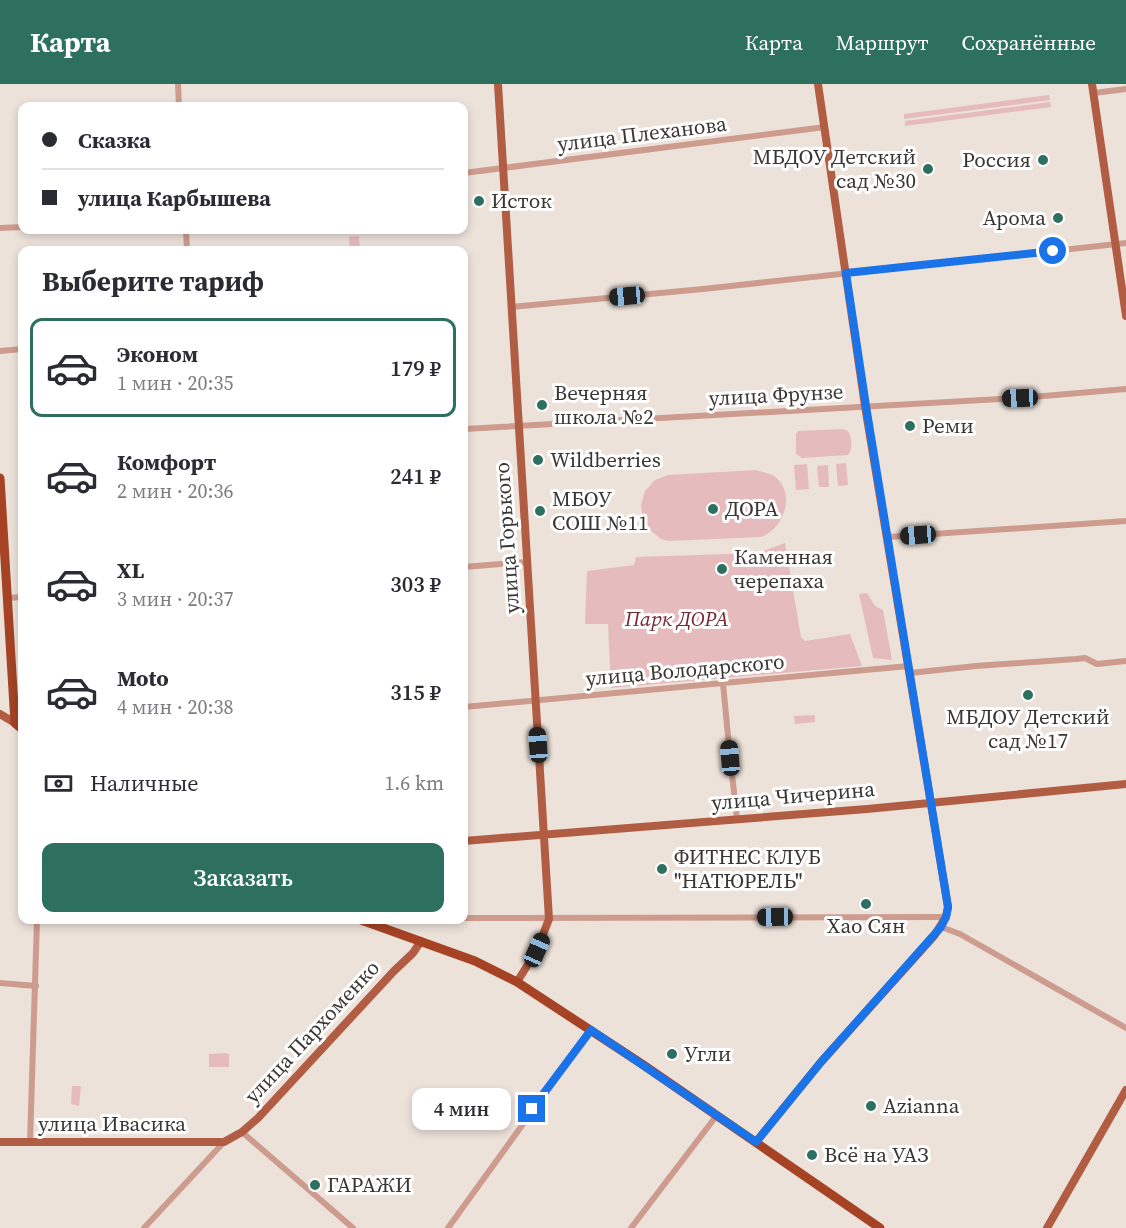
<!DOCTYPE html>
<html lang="ru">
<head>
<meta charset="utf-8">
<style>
	:root { --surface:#fff; --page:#f7f7f7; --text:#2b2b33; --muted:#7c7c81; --line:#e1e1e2; --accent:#2e705f }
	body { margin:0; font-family:"Source Serif 4",serif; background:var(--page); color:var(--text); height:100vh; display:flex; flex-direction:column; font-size:22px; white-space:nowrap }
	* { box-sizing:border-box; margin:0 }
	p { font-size:20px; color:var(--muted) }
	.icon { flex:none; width:33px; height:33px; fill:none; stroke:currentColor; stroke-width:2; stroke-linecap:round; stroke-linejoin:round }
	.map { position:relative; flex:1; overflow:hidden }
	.details { position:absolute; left:18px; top:162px; width:450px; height:678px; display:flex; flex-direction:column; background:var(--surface); border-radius:12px; box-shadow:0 3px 9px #0003 }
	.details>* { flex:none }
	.banner { position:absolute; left:18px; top:18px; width:450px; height:132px; border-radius:12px; box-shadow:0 3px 9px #0003; display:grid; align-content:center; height:132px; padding:0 24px; background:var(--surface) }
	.end { position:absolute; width:27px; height:27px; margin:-14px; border:8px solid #1a73e8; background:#fff; box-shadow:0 0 0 3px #fff }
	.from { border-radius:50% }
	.bubble { position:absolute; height:42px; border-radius:12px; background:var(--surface); box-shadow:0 3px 9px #0003; font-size:20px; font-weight:600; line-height:42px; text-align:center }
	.car { position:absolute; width:18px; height:36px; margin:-18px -9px; border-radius:8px; box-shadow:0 0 4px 2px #0007; background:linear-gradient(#222 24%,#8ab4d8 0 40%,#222 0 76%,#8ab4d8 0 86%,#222 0) }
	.banner b { display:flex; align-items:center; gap:21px; height:57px; font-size:22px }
	.banner b+b { border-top:2px solid var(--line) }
	.banner i { width:15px; height:15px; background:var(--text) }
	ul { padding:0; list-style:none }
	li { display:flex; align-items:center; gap:18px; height:99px; margin:0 12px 9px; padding:0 12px; border:3px solid transparent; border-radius:12px }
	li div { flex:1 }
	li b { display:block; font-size:22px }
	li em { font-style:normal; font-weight:600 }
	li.on { border-color:var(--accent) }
	li>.icon { width:54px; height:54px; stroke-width:1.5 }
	h2 { padding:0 24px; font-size:27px; line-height:72px }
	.pay { display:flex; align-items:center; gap:15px; height:66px; padding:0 24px; font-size:22px }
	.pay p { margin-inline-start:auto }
	.button { display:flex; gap:12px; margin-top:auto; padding:12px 24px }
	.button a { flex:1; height:69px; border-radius:12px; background:var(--accent); color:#fff; font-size:24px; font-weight:600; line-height:69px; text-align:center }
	header { display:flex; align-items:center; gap:36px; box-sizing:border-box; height:84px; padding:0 30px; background:var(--accent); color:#fff }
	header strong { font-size:28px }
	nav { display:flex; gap:33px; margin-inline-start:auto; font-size:21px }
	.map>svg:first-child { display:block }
</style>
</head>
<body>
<header>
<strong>Карта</strong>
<nav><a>Карта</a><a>Маршрут</a><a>Сохранённые</a></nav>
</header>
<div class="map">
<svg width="1126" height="1144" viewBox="0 0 1126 1144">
	<rect width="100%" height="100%" fill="#ece2da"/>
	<path fill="#e6bbbd" d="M1049 11 1050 16 904 35V30Z
		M1050 18 1051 23 905 42V37Z
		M359 152 360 166H350L349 153Z
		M843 345 848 347C852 353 853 365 848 371L802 374 796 370V350L798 347Z
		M846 379 848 401 838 402 836 380Z
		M807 380 809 405 796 406 794 381Z
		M828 381 829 403H819L817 382Z
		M756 386C762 388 768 389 774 392 797 409 784 445 761 453L668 457 661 455 650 446 642 429 641 421 645 407 655 396 668 391Z
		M785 459 801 553 805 557 850 550 862 582 611 604 608 540H585L587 487 634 481 636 473 758 469Z
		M867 509 875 522 883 526 892 576 873 574 859 510Z
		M815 631V638L795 640 794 632Z
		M227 969 229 971V983H209V970Z
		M72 1002H81L79 1022 71 1020Z"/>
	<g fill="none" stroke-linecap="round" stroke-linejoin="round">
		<path stroke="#cd9c8e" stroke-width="6" d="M178 0 179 22
			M1094 9 1126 5
			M464 89 825 43
			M0 144 22 143
			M186 146 187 166
			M511 223 703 205 1126 159
			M0 267 22 265
			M464 345 1020 314 1126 305
			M888 453 1126 437
			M464 483 527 478
			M8 514 22 513
			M910 589 976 582 1076 575 1085 574 1097 580 1126 577
			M723 599 730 673 735 681 732 690 737 735
			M464 623 909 582
			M464 834 946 833
			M941 843 960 850 1126 944
			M0 899 36 902
			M242 1048 353 1144
			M30 1058 37 836
			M144 1144 224 1058
			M448 1144 591 946
			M631 1144 717 1031"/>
		<path stroke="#b15d43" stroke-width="8" d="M498 0 549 835 537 866 517 898
			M1092 0 1126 232
			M0 630 15 639
			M464 757 867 725 1126 700
			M0 1058H224L242 1048 258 1034 394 887 413 869 421 857
			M756 1058 821 978 934 852 946 833 948 823 865 322 818 0
			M1047 1144 1126 1006"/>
		<path stroke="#a54324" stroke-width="9" d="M0 394 15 639 22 645
			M361 836 475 877 517 898 642 980 880 1144"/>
	</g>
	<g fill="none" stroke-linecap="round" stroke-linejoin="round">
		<path stroke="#1a73e8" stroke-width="8" d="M532 1025 591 946 756 1058 821 978 941 843 946 833 948 823 866 322 846 189 1053 167"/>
	</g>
	<g fill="#2e705f" stroke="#fff" stroke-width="2">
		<circle cx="1043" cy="76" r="6"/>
		<circle cx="928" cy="85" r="6"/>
		<circle cx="479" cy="117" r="6"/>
		<circle cx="1058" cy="134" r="6"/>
		<circle cx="542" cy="321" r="6"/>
		<circle cx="910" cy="342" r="6"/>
		<circle cx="538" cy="376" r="6"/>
		<circle cx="713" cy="425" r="6"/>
		<circle cx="540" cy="427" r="6"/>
		<circle cx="722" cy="485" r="6"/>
		<circle cx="1028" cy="611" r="6"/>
		<circle cx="662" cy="785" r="6"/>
		<circle cx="866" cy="820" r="6"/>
		<circle cx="672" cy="970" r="6"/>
		<circle cx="871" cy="1022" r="6"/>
		<circle cx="812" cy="1071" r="6"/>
		<circle cx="315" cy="1101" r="6"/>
	</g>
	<g text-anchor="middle" stroke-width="6" stroke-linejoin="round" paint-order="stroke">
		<g font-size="21" fill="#3a3633" stroke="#fff">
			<text transform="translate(642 50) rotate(-7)" y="7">улица Плеханова</text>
			<text transform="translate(776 311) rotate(-3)" y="7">улица Фрунзе</text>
			<text transform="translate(507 454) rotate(-94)" y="7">улица Горького</text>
			<text transform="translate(685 586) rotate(-5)" y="7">улица Володарского</text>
			<text transform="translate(793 712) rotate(-5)" y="7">улица Чичерина</text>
			<text transform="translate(312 948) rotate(-47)" y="7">улица Пархоменко</text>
			<text x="112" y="1047">улица Ивасика</text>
		</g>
		<g font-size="21" fill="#3a3633" stroke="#fff" text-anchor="start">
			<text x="916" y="80" text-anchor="end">МБДОУ Детский<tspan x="916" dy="24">сад №30</tspan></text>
			<text x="1031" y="83" text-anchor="end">Россия</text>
			<text x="491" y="124">Исток</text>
			<text x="1046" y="141" text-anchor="end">Арома</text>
			<text x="554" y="316">Вечерняя<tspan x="554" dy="24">школа №2</tspan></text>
			<text x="922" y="349">Реми</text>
			<text x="550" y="383">Wildberries</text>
			<text x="552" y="422">МБОУ<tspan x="552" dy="24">СОШ №11</tspan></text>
			<text x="725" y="432">ДОРА</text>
			<text x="734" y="480">Каменная<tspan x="734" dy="24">черепаха</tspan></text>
			<text x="1028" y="640" text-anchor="middle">МБДОУ Детский<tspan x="1028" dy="24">сад №17</tspan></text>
			<text x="674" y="780">ФИТНЕС КЛУБ<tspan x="674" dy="24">"НАТЮРЕЛЬ"</tspan></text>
			<text x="866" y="849" text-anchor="middle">Хао Сян</text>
			<text x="684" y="977">Угли</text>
			<text x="883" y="1029">Azianna</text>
			<text x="824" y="1078">Всё на УАЗ</text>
			<text x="327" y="1108">ГАРАЖИ</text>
		</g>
		<g font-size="21" font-style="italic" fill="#772b35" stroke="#fff">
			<text x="677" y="542">Парк ДОРА</text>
		</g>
	</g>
</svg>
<i class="end from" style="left:1053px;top:167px"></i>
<i class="end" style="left:532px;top:1025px"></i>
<div class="bubble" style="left:412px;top:1004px;width:99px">4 мин</div>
<i class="car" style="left:627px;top:212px;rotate:265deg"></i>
<i class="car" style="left:1020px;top:314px;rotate:268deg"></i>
<i class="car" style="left:918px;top:451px;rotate:266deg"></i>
<i class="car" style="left:538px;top:661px;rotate:356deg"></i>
<i class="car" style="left:730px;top:674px;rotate:355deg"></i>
<i class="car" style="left:775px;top:833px;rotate:269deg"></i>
<i class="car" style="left:537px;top:866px;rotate:24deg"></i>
<div class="banner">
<b><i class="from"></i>Сказка</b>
<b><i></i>улица Карбышева</b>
</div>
<section class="details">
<h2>Выберите тариф</h2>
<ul>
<li class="on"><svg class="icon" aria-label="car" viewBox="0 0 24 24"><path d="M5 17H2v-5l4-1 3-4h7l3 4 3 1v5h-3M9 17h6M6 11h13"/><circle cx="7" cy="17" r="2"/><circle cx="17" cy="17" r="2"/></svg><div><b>Эконом</b><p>1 мин · 20:35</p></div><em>179 ₽</em></li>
<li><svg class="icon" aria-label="car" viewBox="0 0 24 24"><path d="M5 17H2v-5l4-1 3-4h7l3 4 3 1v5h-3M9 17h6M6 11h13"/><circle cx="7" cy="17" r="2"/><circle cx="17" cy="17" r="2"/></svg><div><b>Комфорт</b><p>2 мин · 20:36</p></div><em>241 ₽</em></li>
<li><svg class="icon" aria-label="car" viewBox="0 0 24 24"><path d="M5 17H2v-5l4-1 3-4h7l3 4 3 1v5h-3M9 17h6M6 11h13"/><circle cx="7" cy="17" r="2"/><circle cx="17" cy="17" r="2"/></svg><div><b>XL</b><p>3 мин · 20:37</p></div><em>303 ₽</em></li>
<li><svg class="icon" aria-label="car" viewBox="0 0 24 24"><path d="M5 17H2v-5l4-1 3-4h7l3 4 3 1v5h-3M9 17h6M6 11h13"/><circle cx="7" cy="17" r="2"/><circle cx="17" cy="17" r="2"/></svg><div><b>Moto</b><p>4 мин · 20:38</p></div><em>315 ₽</em></li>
</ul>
<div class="pay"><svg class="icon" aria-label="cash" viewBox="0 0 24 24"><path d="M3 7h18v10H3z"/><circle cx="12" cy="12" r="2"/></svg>Наличные<p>1.6 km</p></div>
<div class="button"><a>Заказать</a></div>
</section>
</div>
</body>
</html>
